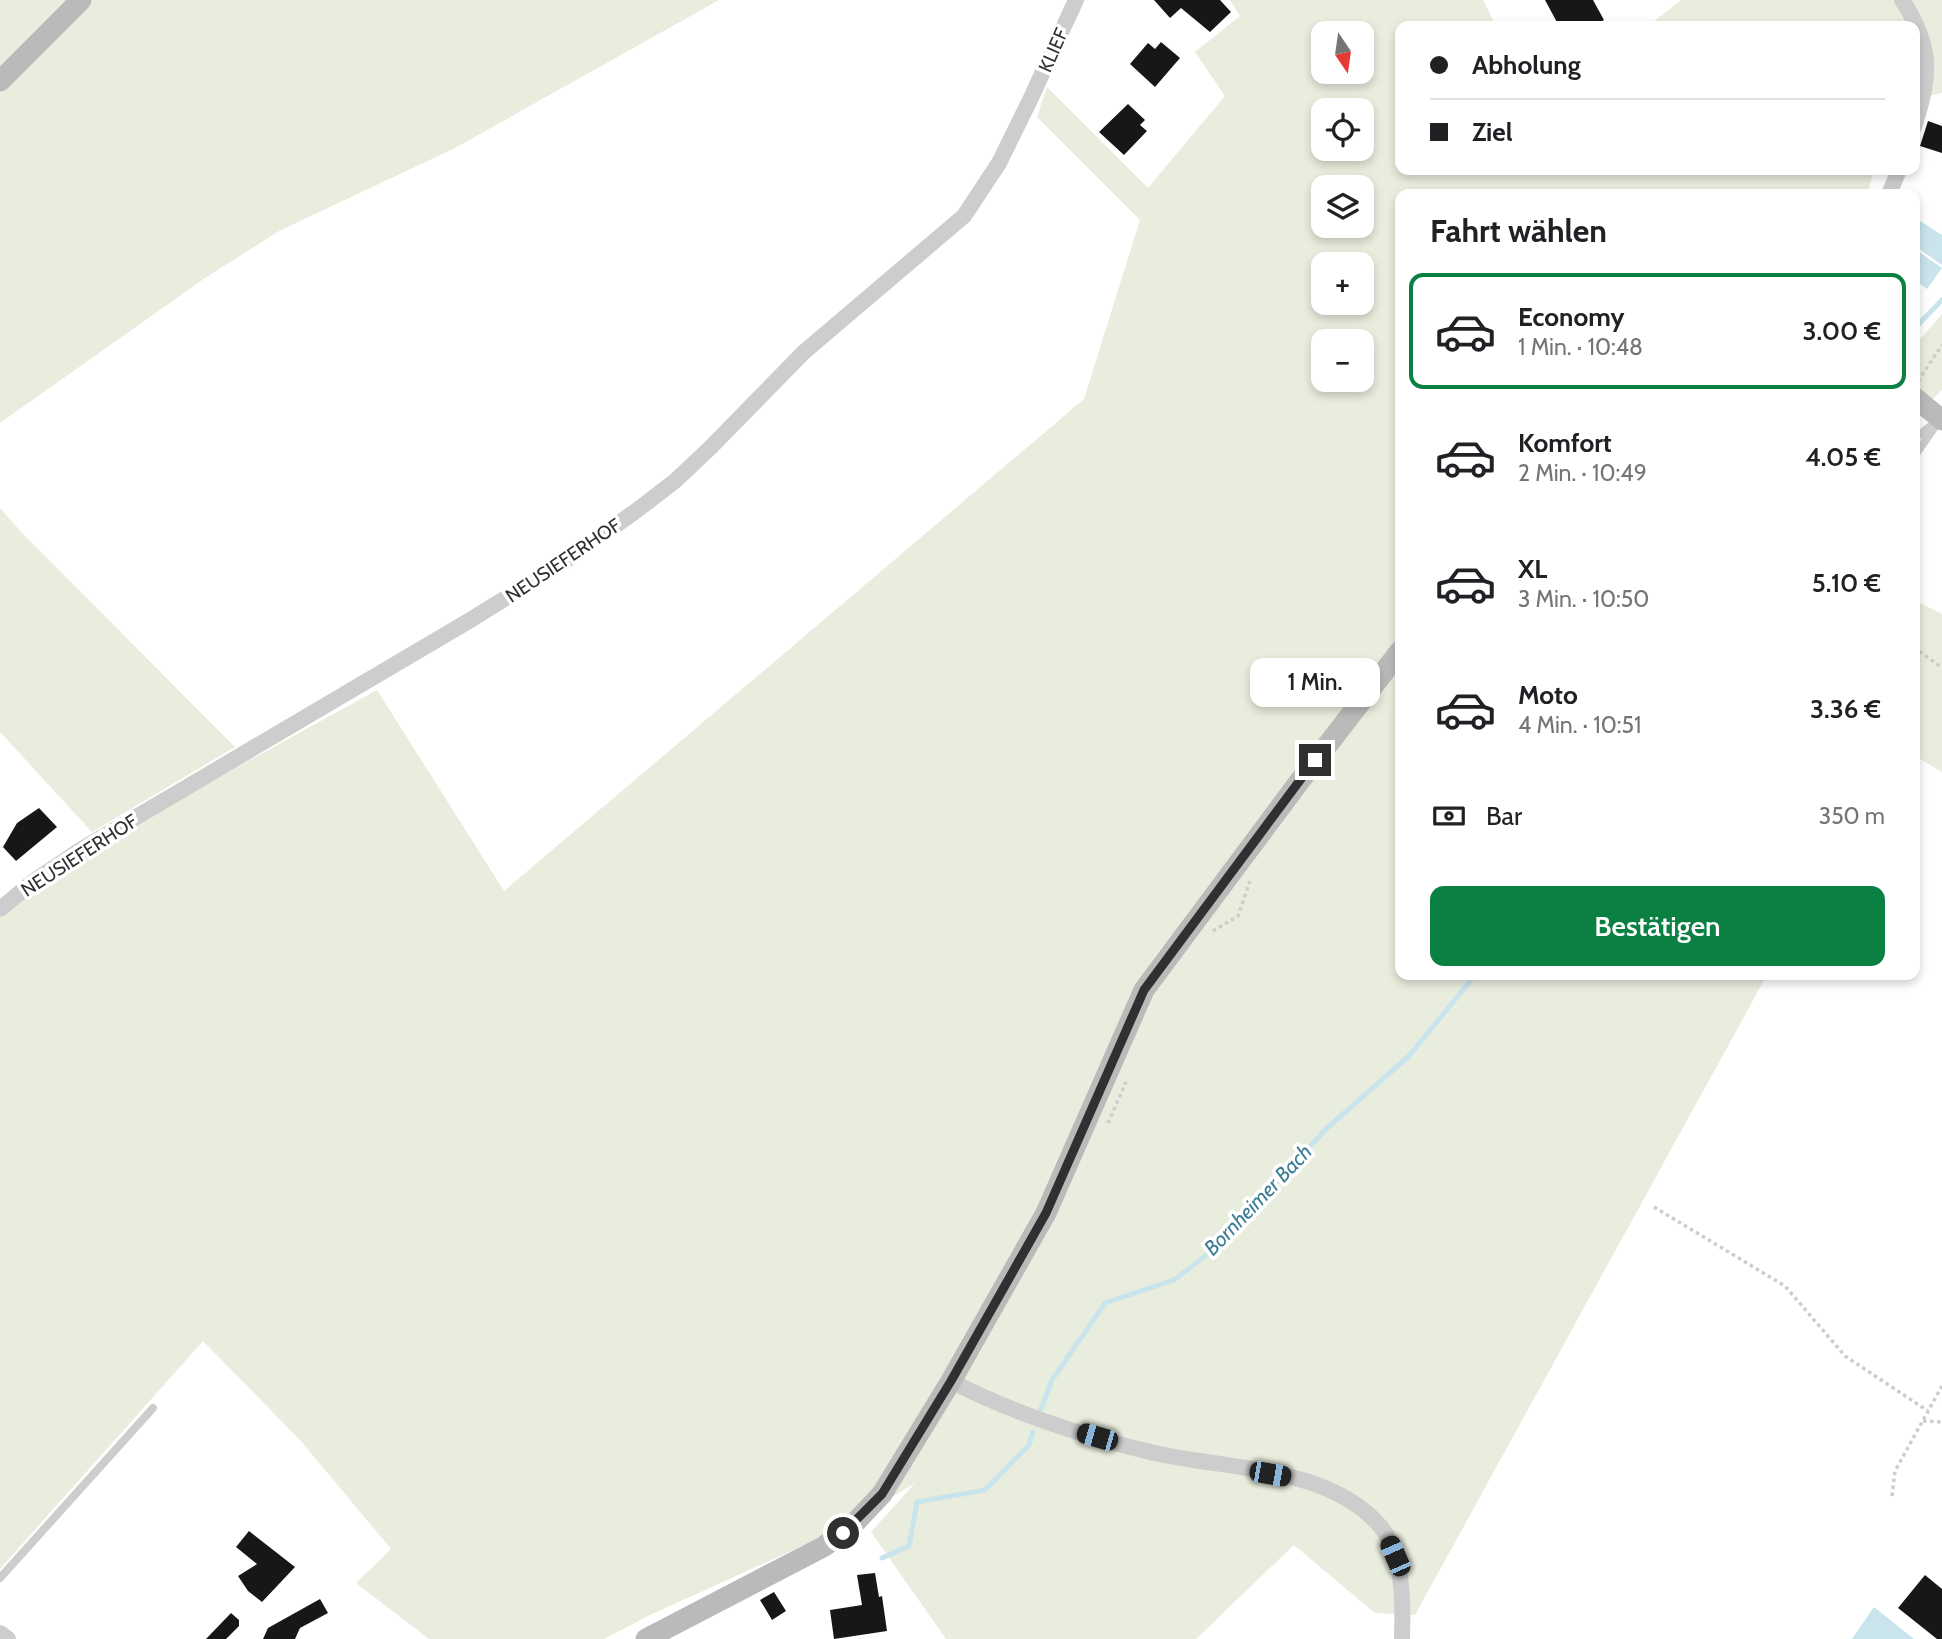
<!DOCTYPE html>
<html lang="de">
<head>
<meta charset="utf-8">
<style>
	:root { --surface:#fff; --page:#f2f2f2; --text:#202124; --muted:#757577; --line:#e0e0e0; --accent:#0b8043 }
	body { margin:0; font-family:Cabin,sans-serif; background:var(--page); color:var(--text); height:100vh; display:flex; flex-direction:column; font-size:26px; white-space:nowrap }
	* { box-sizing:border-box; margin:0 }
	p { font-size:23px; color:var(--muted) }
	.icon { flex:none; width:38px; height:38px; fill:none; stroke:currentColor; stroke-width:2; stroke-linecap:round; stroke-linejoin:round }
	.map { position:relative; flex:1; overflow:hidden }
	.details { position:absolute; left:1395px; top:189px; width:525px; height:791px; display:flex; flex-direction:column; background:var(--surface); border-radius:14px; box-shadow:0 4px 10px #0003 }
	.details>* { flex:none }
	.hud { position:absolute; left:1395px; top:21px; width:525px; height:154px; border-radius:14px; box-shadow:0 4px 10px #0003; display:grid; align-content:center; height:154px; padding:0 35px; background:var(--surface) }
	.needle { width:46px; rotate:167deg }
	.fabs { position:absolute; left:1311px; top:21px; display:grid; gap:14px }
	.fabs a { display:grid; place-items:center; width:63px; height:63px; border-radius:14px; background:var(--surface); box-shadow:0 4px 10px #0003; font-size:35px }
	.end { position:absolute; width:32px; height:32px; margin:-16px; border:9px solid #303030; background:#fff; box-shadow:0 0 0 4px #fff }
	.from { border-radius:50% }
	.bubble { position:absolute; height:49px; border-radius:14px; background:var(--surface); box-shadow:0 4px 10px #0003; font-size:23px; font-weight:600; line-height:49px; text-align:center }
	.car { position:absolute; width:21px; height:42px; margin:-21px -10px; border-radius:9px; box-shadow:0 0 5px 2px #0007; background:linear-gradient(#222 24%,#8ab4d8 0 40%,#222 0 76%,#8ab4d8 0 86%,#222 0) }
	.hud b { display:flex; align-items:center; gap:24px; height:66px; font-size:26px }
	.hud b+b { border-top:2px solid var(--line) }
	.hud i { width:18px; height:18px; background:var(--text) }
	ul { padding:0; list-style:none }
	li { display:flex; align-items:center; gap:21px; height:116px; margin:0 14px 10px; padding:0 21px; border:4px solid transparent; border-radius:14px }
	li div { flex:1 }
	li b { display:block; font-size:26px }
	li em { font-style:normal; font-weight:600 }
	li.on { border-color:var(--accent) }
	li>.icon { width:63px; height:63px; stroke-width:1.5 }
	h2 { padding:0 35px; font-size:32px; line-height:84px }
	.pay { display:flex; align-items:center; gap:18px; height:77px; padding:0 35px; font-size:26px }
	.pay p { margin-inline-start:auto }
	.button { display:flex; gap:14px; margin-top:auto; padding:14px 35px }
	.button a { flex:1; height:80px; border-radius:14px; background:var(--accent); color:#fff; font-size:28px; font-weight:600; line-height:80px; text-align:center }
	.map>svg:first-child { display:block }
</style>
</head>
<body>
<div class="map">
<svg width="1942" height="1639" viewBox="0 0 1942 1639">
	<rect width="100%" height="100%" fill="#fff"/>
	<path fill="#e8eddd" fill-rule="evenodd" d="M0 0H719L455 148 279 231 205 278 0 423Z
		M1230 0H1483L1496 26H1400V170H1874L1867 194H1400V975H1767L1415 1615 1375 1613 1294 1545 1196 1639H946L871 1532 915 1483 842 1528 650 1615 604 1639H429L356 1583 391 1549 300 1440 203 1341 0 1569V915L85 851 377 690 504 891 1084 399 1140 220 1037 117 1047 87 1148 188 1225 96 1195 52 1240 16ZM1323 33H1362V72H1323ZM1323 110H1362V149H1323ZM1323 187H1362V226H1323ZM1323 264H1362V303H1323ZM1323 341H1362V380H1323Z
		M1681 0H1942V93L1915 99 1914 26H1648Z
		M1942 314V390L1915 416V345Z
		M0 508 23 534 235 747 92 832 0 732Z
		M1914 600 1942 614V772L1915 756Z"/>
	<path fill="#c9e4ed" d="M1914 217 1942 235V265L1915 246Z
		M1915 249 1942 268 1927 289 1915 280Z
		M1874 1607 1914 1639H1852Z"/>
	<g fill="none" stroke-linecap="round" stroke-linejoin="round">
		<path stroke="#c9e4ed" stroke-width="5" d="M1914 329 1942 300
			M1041 1409 1052 1380 1105 1303 1174 1280 1217 1247 1326 1129 1409 1056 1475 975
			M882 1558 909 1546 917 1502 985 1490 1029 1445 1033 1432"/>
	</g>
	<path fill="#171717" d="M1154 0H1220L1231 12 1210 32 1181 8 1170 18Z
		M1545 0H1593L1604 20 1593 26H1559Z
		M1161 42 1180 58 1155 87 1130 64 1148 43 1155 49Z
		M1128 104 1145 120 1140 125 1147 131 1124 155 1099 132Z
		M1928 121 1942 126V153L1920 146Z
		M39 808 57 827 16 861 3 847 17 823Z
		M249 1531 295 1567 262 1602 248 1591 238 1576 257 1564 236 1547Z
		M875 1573 879 1597 882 1596 887 1631 834 1639 830 1610 862 1605 857 1575Z
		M1925 1575 1942 1589V1639H1937L1898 1608Z
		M774 1592 786 1611 772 1620 760 1600Z
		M320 1599 328 1613 300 1628 295 1639H263L268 1628Z
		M231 1613 239 1620V1626L226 1639H206Z"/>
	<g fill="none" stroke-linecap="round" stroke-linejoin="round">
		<path stroke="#cdcdcd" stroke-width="3.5" stroke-dasharray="3.5 3.5" stroke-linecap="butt" d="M1918 381 1942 345
			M1914 647 1942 668
			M1213 931 1238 916 1250 881
			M1108 1123 1126 1082
			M1654 1207 1785 1286 1845 1356 1928 1411
			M1923 1421 1942 1422
			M1892 1496 1895 1471 1942 1386"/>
		<path stroke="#cdcdcd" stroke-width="8" d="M1914 439 1932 425
			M1914 457 1939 421
			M0 1578 153 1408"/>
		<path stroke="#cdcdcd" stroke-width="16" d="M1902 0C1933 47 1931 75 1914 127
			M1889 194 1899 170
			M0 909 34 881 82 849 467 622 561 564 636 511 675 481 711 447 804 352 964 216 999 163 1030 100 1076 0
			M951 1381C1010 1412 1081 1435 1146 1451 1220 1470 1327 1464 1380 1526 1404 1553 1403 1605 1402 1639
			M0 1633 8 1639"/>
		<path stroke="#bababa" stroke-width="21" d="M0 81 81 0
			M1914 397 1942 420
			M646 1639 823 1547 848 1530 882 1494 951 1381 1046 1213 1144 990 1299 782 1400 651"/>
	</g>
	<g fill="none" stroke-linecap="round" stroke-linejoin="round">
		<path stroke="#303030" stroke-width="9" d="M843 1533 882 1494 951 1381 1046 1213 1144 990 1315 760"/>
	</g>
	<g text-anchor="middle" stroke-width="7" stroke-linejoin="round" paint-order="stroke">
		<g font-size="19" fill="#303030" stroke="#fff">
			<text transform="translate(1053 50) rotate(-66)" y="7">KLIEF</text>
			<text transform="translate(563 560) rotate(-34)" y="7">NEUSIEFERHOF</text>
			<text transform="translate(79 855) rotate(-33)" y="7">NEUSIEFERHOF</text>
		</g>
		<g font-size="21" font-style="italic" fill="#3b7d94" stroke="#fff">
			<text transform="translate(1258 1200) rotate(-46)" y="7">Bornheimer Bach</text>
		</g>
	</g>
</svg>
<div class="fabs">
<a><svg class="needle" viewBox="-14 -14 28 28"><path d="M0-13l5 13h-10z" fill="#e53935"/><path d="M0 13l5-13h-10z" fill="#757577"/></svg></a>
<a><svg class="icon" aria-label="locate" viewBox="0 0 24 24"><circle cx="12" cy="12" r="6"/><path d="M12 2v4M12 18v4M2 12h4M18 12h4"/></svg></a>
<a><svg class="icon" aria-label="layers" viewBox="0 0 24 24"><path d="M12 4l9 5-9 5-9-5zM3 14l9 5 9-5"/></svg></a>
<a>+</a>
<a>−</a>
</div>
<i class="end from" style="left:843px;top:1533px"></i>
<i class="end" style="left:1315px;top:760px"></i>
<div class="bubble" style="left:1250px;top:658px;width:130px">1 Min.</div>
<i class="car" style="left:1097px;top:1437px;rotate:286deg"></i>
<i class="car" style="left:1270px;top:1474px;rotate:100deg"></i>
<i class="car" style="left:1395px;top:1556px;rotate:336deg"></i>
<div class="hud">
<b><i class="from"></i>Abholung</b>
<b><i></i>Ziel</b>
</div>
<section class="details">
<h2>Fahrt wählen</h2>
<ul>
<li class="on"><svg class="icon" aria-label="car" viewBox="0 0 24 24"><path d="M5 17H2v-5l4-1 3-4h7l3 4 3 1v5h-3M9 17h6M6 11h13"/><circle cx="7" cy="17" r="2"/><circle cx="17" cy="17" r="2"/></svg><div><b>Economy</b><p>1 Min. · 10:48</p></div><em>3.00 €</em></li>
<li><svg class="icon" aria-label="car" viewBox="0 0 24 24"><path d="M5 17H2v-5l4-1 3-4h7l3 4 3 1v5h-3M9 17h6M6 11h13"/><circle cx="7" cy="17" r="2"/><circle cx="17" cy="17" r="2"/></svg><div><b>Komfort</b><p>2 Min. · 10:49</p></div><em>4.05 €</em></li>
<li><svg class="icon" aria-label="car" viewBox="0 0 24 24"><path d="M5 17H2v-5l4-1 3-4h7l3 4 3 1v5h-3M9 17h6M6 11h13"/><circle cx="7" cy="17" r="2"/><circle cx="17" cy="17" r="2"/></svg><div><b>XL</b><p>3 Min. · 10:50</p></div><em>5.10 €</em></li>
<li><svg class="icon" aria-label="car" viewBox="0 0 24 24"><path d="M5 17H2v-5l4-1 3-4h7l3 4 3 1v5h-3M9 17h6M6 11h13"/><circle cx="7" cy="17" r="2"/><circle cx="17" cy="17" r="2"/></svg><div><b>Moto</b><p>4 Min. · 10:51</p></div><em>3.36 €</em></li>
</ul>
<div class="pay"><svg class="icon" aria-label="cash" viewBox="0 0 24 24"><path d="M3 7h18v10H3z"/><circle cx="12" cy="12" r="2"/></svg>Bar<p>350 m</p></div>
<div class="button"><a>Bestätigen</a></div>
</section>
</div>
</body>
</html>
